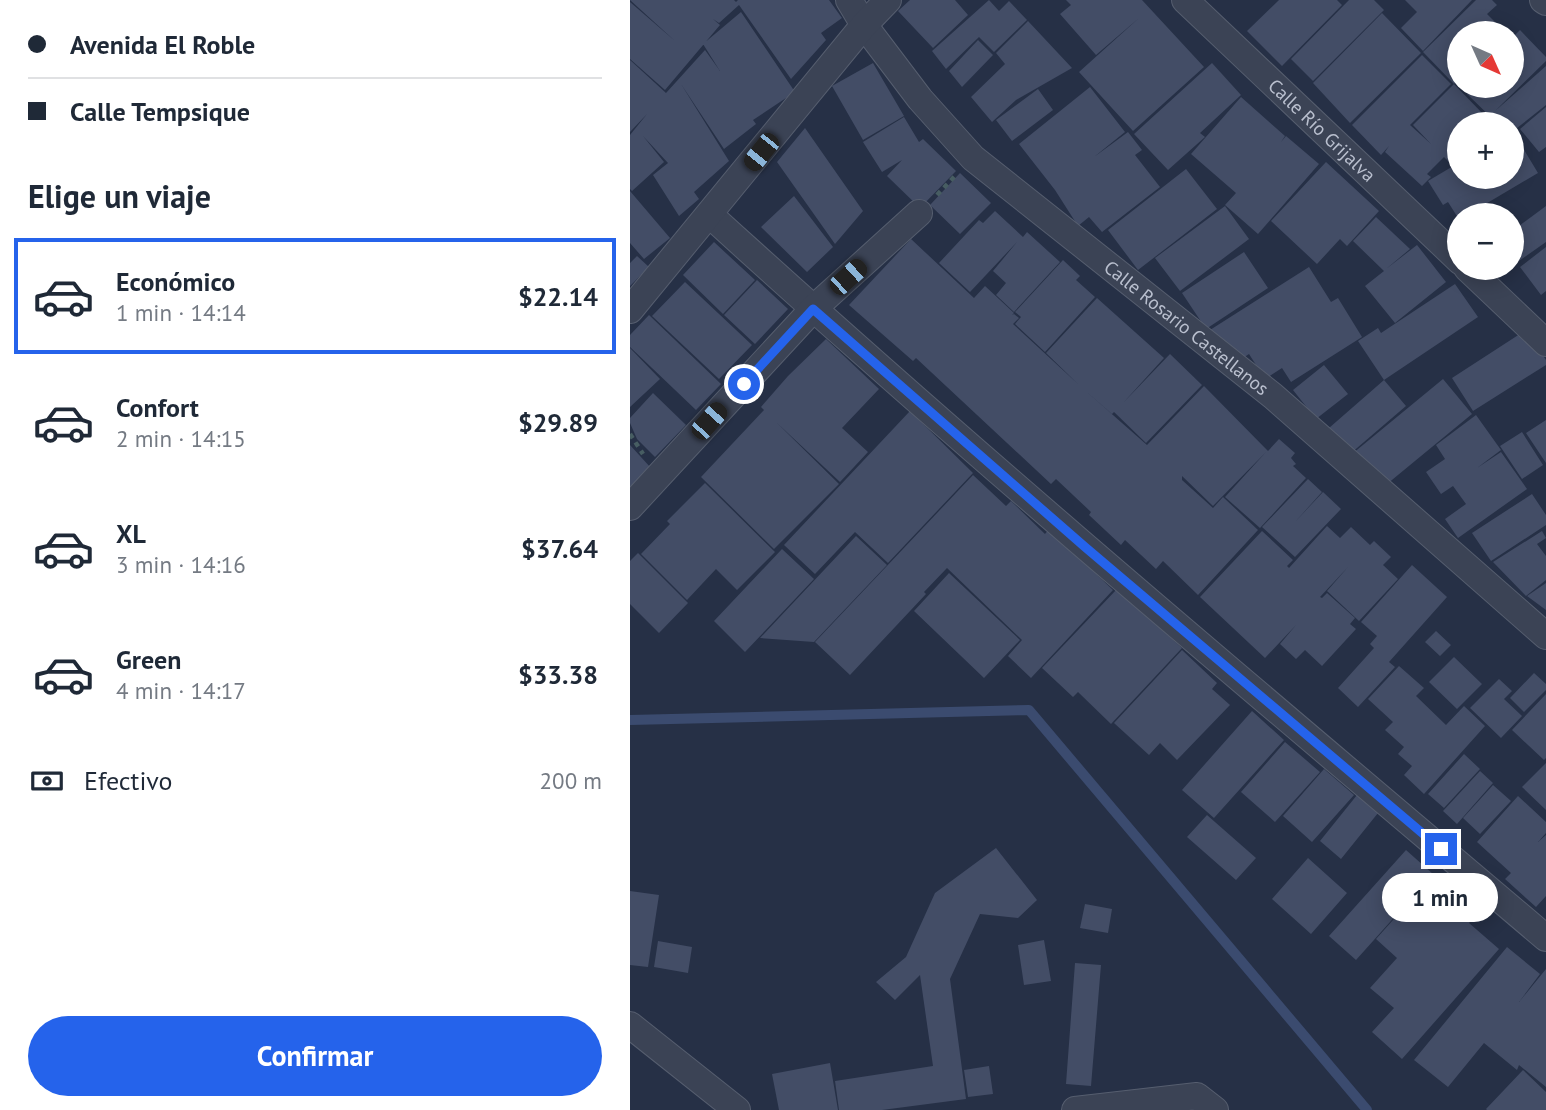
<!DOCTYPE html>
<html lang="es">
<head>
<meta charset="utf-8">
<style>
	:root { --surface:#fff; --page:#f6f6f7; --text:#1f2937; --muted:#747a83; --line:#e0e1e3; --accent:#2563eb }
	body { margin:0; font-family:"PT Sans",sans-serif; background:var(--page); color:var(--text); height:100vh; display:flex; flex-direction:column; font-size:26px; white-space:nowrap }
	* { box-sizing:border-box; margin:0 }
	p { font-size:23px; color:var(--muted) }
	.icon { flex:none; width:38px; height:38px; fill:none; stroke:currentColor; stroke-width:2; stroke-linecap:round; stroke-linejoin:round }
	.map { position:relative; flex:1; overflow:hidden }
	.details { display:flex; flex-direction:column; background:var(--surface); width:630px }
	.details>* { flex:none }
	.guide { display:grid; align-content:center; height:154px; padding:0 28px; background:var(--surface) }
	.needle { width:46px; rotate:135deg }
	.fabs { position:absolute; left:817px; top:21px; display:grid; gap:14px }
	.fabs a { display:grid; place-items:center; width:77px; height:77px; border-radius:50%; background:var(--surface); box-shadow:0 4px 18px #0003; font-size:35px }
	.end { position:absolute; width:32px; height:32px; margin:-16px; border:9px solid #2563eb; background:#fff; box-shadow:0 0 0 4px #fff }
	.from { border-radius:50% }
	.bubble { position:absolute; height:49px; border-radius:24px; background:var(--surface); box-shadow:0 4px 18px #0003; font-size:23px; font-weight:700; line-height:49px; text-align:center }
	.car { position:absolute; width:21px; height:42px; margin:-21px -10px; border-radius:9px; box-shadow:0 0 5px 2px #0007; background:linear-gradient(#222 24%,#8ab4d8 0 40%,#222 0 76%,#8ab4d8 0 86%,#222 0) }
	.guide b { display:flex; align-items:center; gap:24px; height:66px; font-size:26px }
	.guide b+b { border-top:2px solid var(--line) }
	.guide i { width:18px; height:18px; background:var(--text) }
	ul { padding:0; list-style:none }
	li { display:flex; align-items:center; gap:21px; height:116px; margin:0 14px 10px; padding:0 14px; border:4px solid transparent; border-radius:0px }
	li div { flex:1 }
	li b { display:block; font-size:26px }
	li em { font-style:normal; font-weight:700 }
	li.selected { border-color:var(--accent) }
	li>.icon { width:63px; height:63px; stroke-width:1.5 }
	h2 { padding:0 28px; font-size:32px; line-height:84px }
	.pay { display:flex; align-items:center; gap:18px; height:77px; padding:0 28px; font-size:26px }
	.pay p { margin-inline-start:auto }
	.primary-button { display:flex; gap:14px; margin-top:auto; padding:14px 28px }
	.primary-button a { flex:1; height:80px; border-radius:42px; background:var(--accent); color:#fff; font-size:28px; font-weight:700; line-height:80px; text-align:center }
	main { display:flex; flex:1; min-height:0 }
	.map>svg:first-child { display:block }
</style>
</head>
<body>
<main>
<section class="details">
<div class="guide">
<b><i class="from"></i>Avenida El Roble</b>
<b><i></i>Calle Tempsique</b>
</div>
<h2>Elige un viaje</h2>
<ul>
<li class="selected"><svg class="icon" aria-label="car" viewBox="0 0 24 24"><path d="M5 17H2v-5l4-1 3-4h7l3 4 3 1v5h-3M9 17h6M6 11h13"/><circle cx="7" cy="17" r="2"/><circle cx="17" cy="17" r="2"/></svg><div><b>Económico</b><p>1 min · 14:14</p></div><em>$22.14</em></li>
<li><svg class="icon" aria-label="car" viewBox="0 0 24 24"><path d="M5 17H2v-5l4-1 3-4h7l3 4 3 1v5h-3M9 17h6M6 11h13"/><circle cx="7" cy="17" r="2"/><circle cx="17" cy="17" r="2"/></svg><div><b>Confort</b><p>2 min · 14:15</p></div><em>$29.89</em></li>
<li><svg class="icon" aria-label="car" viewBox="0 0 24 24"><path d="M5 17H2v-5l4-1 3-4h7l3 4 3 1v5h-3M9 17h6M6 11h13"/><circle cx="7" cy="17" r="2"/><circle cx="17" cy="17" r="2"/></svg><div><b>XL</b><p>3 min · 14:16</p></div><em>$37.64</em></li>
<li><svg class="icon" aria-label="car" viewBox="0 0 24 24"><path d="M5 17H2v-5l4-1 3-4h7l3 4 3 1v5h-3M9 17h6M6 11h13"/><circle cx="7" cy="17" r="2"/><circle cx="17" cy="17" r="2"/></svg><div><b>Green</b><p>4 min · 14:17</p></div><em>$33.38</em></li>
</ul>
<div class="pay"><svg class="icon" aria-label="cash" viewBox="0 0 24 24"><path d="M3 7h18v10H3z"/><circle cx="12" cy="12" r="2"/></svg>Efectivo<p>200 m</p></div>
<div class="primary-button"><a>Confirmar</a></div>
</section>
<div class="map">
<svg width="916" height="1110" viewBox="0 0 916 1110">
	<rect width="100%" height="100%" fill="#263046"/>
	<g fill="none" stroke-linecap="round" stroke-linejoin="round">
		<path stroke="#3b4b6f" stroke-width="10" d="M0 720 399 710 737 1110"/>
	</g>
	<path fill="#434d66" d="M0 0H104L106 2 108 0H199L212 18 191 33 196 40 161 79 109 5 89 23 83 19 90 25 35 90 0 59V2L45 41Z
		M280 0H325L338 15 303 48 268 11Z
		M359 0 369 11 379 1 397 20 364 52 349 37 316 69 302 51Z
		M436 0H512L574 67 503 131 449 72 509 18 466 55 430 14 441 5Z
		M649 0H707L712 5 652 66 617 31Z
		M719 0H744L754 10 683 81 661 59Z
		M775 0H842L793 51 771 28 787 12Z
		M846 0H862L867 5 857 14 876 33H830V78L824 84 793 52Z
		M111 12 165 92 123 120 126 124 94 149 51 84 99 161 64 192 69 199 49 216 23 175 38 163 13 136 34 162 2 191 0 189V135L17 114 0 132V60L36 93 75 50 90 71 73 44Z
		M752 13 791 53 720 123 683 83Z
		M398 21 442 68 386 100 362 122 341 97 375 64 366 53Z
		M890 30 916 57V61L865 111 916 66V105L882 132V124H868L837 94 845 86H882V38Z
		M348 40 363 55 332 87 319 71Z
		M792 55 821 84 780 125 801 144 783 125 824 84 854 115 845 124H830V151L819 162 814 157 797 174 801 177 792 186 755 152 759 146 751 155 722 125Z
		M243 63 274 116 233 140 202 86Z
		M582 63 611 95 570 133 575 137 538 170 504 134Z
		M460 87 495 132 464 157 498 132 512 150 505 155 530 187 472 232 459 217 448 226 425 190 389 144Z
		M408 89 423 110 382 141 366 120Z
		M611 97 655 136 651 142 656 136 689 164 628 234 595 205 606 193 561 154Z
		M916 107V147L909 152 890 129Z
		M274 117 289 142 293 139 326 171 290 208 257 176 272 160 252 172 233 142Z
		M175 128 233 211 205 244 147 162Z
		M893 148 908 173 837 215H830V221L818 202 813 205 798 181 830 162V177H882V155Z
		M696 162 749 211 717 246 710 239 687 264 641 221Z
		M556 169 587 209 508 270 478 230Z
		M330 173 361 203 330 234 300 205Z
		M0 191 40 238 14 259 0 243Z
		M164 196 203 247 177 272 131 227Z
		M595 206 619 239 550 291 525 258Z
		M916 206V242L889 261 882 251V231Z
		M365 211 393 237 397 232 430 262 384 312 366 295 376 283 363 271 387 242 340 292 309 263 349 220 353 223Z
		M746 217 780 249 756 269 787 245 816 282 765 323 735 286 754 271 723 241Z
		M281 239 344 298 355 286 384 313 382 315 384 314 389 318 383 324 448 384 416 353 467 298 534 358 493 403 540 354 572 385 516 443 484 412 482 414 450 386 517 445 574 386 638 451 649 439 665 453 661 458 666 464 663 466 676 478 630 528 595 497 636 452 583 506 552 476V480L583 508 593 497 628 530 568 595 533 561 526 569 495 540 491 545 459 515 461 512 426 479 421 484 286 358 283 361 219 305Z
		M84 242 125 280 93 314 53 275Z
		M916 247V291L911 295 890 267Z
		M614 252 638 288 576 329 552 293Z
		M7 256 19 267 0 286V263Z
		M433 260 450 276 446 280 465 297 415 352 385 324 391 317 385 312Z
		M679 267 701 302 708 298 732 337 661 382 652 368 635 379 619 354 613 358 580 330Z
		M127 280 158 309 125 344 94 315Z
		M55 282 122 345 89 379 22 316Z
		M825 284 848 317 754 380 728 341 748 328 751 333Z
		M19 315 91 384 66 410 0 347V335Z
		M896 330 916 360V365L843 411 822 378Z
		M196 339 249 389 212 428 238 452 210 482 146 422 209 484 144 549 71 477 134 410 131 407 158 376Z
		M0 348 30 379 0 407Z
		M694 365 718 394 686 419 663 390Z
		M813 379 842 414 751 489 722 454Z
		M754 380 776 406 720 454 699 428Z
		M23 393 56 425 25 457 7 439 0 423V418Z
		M280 411 343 473 258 563 225 532 185 574 154 545Z
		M846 415 871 450 847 468 871 452 897 489 828 538 815 519 836 504 823 486 811 494 796 472 815 459 806 445Z
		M916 420V463L896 433Z
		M892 432 913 465 892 479 870 446Z
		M0 445 21 468 0 487Z
		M343 475 376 506 381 501 415 534 419 529 483 590 401 678 378 656 392 640 317 568 294 592 296 594 220 675 185 642Z
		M678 479 692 492 665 522 693 492 711 509 665 557 632 527Z
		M75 483 145 552 107 590 86 569 57 600 11 554 40 524 37 521Z
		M902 494 916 515V525L861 561 842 533Z
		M697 526 710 538 721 527 740 545 744 541 761 557 753 565 768 579 729 621 697 591 718 567 690 597 692 598 697 593 725 618 720 624 726 629 692 666 675 650 666 659 650 644 666 625 635 658 570 597 632 531 663 560 657 566 659 568Z
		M912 531 916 538 907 544 916 556V580L896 596 863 562Z
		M226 536 257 565 184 642 130 638Z
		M152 549 184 579 115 652 84 621Z
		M8 553 58 603 29 633 0 604V561Z
		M782 565 817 597 759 662 765 667 728 707 708 688 744 648 740 644 747 636 731 622Z
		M319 573 390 640 354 678 284 611Z
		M916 583V610L897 596Z
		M487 589 552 648 481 724 448 692 443 697 412 668Z
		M806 631 821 645 810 656 795 642Z
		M552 650 587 683 582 689 600 705 547 760 530 743 519 755 484 723Z
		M824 657 852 684 827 709 799 682Z
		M769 666 794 688 786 696 816 725 834 706 855 726 794 794 774 775 782 766 768 754 774 747 755 730 763 722 738 699Z
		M904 673 916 684V690L894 712 880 698Z
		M869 679 882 691 874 699 892 716 871 738 840 708Z
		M916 694V758L914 760 882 730Z
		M622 711 654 740 584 818 552 790Z
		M655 742 690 772 645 822 611 792Z
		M834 754 850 769 814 808 798 794Z
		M916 763V810L892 787Z
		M694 769 724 795 682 842 653 816Z
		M850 771 863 783 827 824 813 811Z
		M863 785 881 801 850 834 833 818Z
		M727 795 748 813 711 859 690 841Z
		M888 796 916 822V833L908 842 916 835V896L906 907 875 879 881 873 847 842Z
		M577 815 626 858 606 880 557 837Z
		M366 848 407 900 388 918 350 914 320 979 336 1099 252 1110H209L205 1081 303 1066 290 975 265 1000 246 982 276 957 305 893Z
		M776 850 803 874 726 960 699 936Z
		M678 858 717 893 681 934 642 899Z
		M804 874 848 913 839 923 869 949 772 1059 742 1032 764 1008 740 988 767 958 746 939Z
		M0 891 29 895 18 967 0 965Z
		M455 904 482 909 478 933 450 928Z
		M414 940 421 981 394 985 388 945Z
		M28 941 62 947 58 973 24 967Z
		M877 947 910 974 889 1002 916 969V1087L889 1065 887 1070 854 1043 818 1087 784 1060Z
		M445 963 471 965 461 1086 436 1084Z
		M200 1063 208 1110H149L142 1074Z
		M359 1066 363 1094 338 1097 334 1070Z
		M893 1070 916 1092V1110H857L856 1109Z"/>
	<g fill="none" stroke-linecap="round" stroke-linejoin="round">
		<defs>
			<g id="street">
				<path id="s1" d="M219 0 234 25 290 99 343 158 643 396 916 636"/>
				<path id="s2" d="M555 0 830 261"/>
				<path d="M913 0 916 2"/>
				<path d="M80 215C352 463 635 700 916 938"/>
				<path d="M837 268 916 343"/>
				<path d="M0 310 234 25 258 0"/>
				<path d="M0 507 183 309 289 213"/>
				<path d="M0 1025 107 1110"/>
				<path d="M445 1110 567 1096 585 1110"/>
			</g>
		</defs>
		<use href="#street" stroke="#565e6f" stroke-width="28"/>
		<path stroke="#475d62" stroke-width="4.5" stroke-dasharray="5 5" stroke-linecap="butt" d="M307 195 325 176
			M0 434 13 454"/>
		<use href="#street" stroke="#3b4355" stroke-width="26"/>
	</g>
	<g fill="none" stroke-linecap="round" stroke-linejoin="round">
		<path stroke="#2563eb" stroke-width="9" d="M114 384 183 309 455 547 811 849"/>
	</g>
	<g text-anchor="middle" stroke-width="6" stroke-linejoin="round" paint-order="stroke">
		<g font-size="19" fill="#b9bfce" stroke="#1f283b">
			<text dy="7" stroke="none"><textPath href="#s2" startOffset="189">Calle Río Grijalva</textPath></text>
			<text dy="7" stroke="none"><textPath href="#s1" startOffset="474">Calle Rosario Castellanos</textPath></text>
		</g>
	</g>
</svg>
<div class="fabs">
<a><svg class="needle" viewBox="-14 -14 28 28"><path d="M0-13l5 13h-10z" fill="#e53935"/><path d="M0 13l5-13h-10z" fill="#747a83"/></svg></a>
<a>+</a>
<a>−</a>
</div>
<i class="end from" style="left:114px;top:384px"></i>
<i class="end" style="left:811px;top:849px"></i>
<div class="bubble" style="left:752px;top:873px;width:116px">1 min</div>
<i class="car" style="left:131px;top:152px;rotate:219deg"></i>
<i class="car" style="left:218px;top:277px;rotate:48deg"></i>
<i class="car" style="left:79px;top:421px;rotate:42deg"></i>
</div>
</main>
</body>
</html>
